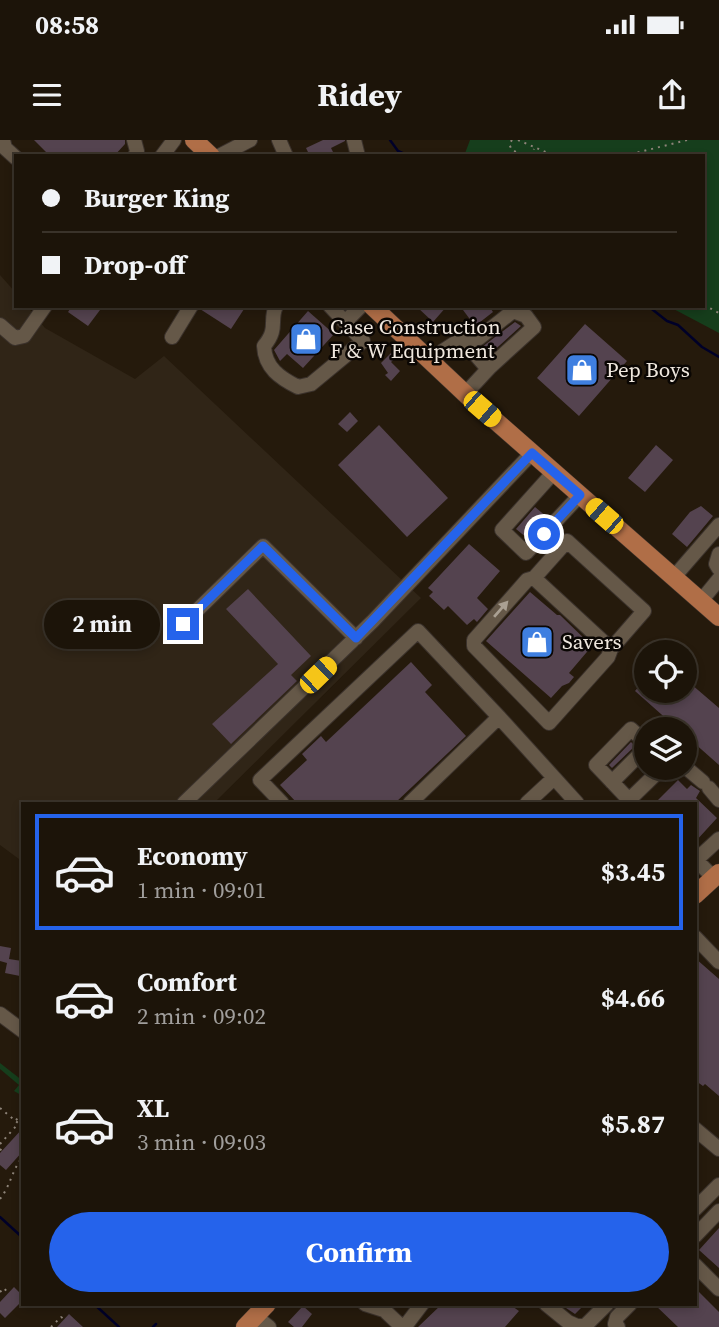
<!DOCTYPE html>
<html lang="en">
<head>
<meta charset="utf-8">
<style>
	:root { --surface:#1c1409; --page:#292117; --text:#f1f3f6; --muted:#a09e9c; --line:#3a332a; --accent:#2563eb }
	body { margin:0; font-family:"Source Serif 4",serif; background:var(--page); color:var(--text); height:100vh; display:flex; flex-direction:column; font-size:26px; white-space:nowrap }
	* { box-sizing:border-box; margin:0 }
	p { font-size:23px; color:var(--muted) }
	.icon { flex:none; width:38px; height:38px; fill:none; stroke:currentColor; stroke-width:2; stroke-linecap:round; stroke-linejoin:round }
	.map { position:relative; flex:1; overflow:hidden }
	.side { position:absolute; left:21px; top:662px; width:676px; height:504px; display:flex; flex-direction:column; background:var(--surface); border-radius:0px; box-shadow:0 4px 10px #0003,0 0 0 2px var(--line) }
	.side>* { flex:none }
	.hud { position:absolute; left:14px; top:14px; width:691px; height:154px; border-radius:0px; box-shadow:0 4px 10px #0003,0 0 0 2px var(--line); display:grid; align-content:center; height:154px; padding:0 28px; background:var(--surface) }
	.fabs { position:absolute; left:634px; top:500px; display:grid; gap:14px }
	.fabs a { display:grid; place-items:center; width:63px; height:63px; border-radius:50%; background:var(--surface); box-shadow:0 4px 10px #0003,0 0 0 2px var(--line); font-size:35px }
	.end { position:absolute; width:32px; height:32px; margin:-16px; border:9px solid #2563eb; background:#fff; box-shadow:0 0 0 4px #fff }
	.from { border-radius:50% }
	.bubble { position:absolute; height:49px; border-radius:24px; background:var(--surface); box-shadow:0 4px 10px #0003,0 0 0 2px var(--line); font-size:23px; font-weight:700; line-height:49px; text-align:center }
	.car { position:absolute; width:21px; height:42px; margin:-21px -10px; border-radius:9px; box-shadow:0 0 5px 2px #0007; background:linear-gradient(#f5c518 24%,#345 0 40%,#f5c518 0 76%,#345 0 86%,#f5c518 0) }
	.hud b { display:flex; align-items:center; gap:24px; height:66px; font-size:26px }
	.hud b+b { border-top:2px solid var(--line) }
	.hud i { width:18px; height:18px; background:var(--text) }
	ul { padding:12px 0 0; list-style:none }
	li { display:flex; align-items:center; gap:21px; height:116px; margin:0 14px 10px; padding:0 14px; border:4px solid transparent; border-radius:0px }
	li div { flex:1 }
	li b { display:block; font-size:26px }
	li em { font-style:normal; font-weight:700 }
	li.active { border-color:var(--accent) }
	li>.icon { width:63px; height:63px; stroke-width:1.5 }
	.action { display:flex; gap:14px; margin-top:auto; padding:14px 28px }
	.action a { flex:1; height:80px; border-radius:42px; background:var(--accent); color:#fff; font-size:28px; font-weight:700; line-height:80px; text-align:center }
	.status { display:flex; justify-content:space-between; align-items:center; height:49px; padding:0 35px; background:var(--surface); direction:ltr }
	.status svg { height:19px; fill:currentColor }
	header { display:flex; justify-content:space-between; align-items:center; height:91px; padding:0 28px; background:var(--surface); font-size:32px; font-weight:700 }
	.map>svg:first-child { display:block }
</style>
</head>
<body>
<div class="status"><b>08:58</b><svg viewBox="0 0 49 12"><path d="M0 12V9h3v3zM5 12V6h3v6zM10 12V3h3v9zM15 12V0h3v12zM26 1h20v11H26zM47 4h2v5h-2z"/></svg></div>
<header><svg class="icon" aria-label="menu" viewBox="0 0 24 24"><path d="M4 6h16M4 12h16M4 18h16"/></svg>Ridey<svg class="icon" aria-label="share" viewBox="0 0 24 24"><path d="M12 15V3M7 8l5-5 5 5M5 13v7h14v-7"/></svg></header>
<div class="map">
<svg width="719" height="1187" viewBox="0 0 719 1187">
	<rect width="100%" height="100%" fill="#251a0c"/>
	<path fill="#302517" d="M0 135 16 153V166H27L45 188 135 239 164 216 421 458 214 663H23V722L0 705Z"/>
	<path fill="#163e1c" d="M470 0H719V193L668 166H704V16H464Z
		M0 923 23 941 21 955 14 951 19 945 0 929Z"/>
	<g fill="none" stroke-linecap="round" stroke-linejoin="round">
		<path stroke="#000028" stroke-width="2.5" d="M390 0 398 11 409 16
			M648 166 667 181 678 185 702 207 719 217
			M0 1077 23 1098
			M94 1164 119 1187
			M153 1187 156 1184"/>
	</g>
	<path fill="#54434f" d="M34 0H125V4L114 16H50Z
		M323 0H345V1L331 8 335 16H310L306 8Z
		M72 166H103L88 186 68 172Z
		M201 166H246L231 189 200 169Z
		M416 166H447L433 182Z
		M460 166H489L493 172 475 186Z
		M308 171 334 194 303 228 287 214 280 221 274 210Z
		M515 182 521 186 489 215 482 207Z
		M585 184 627 221 579 276 537 238Z
		M397 207 401 212 391 222 400 231 391 241 385 235 388 233 381 223Z
		M350 272 358 281 347 292 338 284Z
		M379 285 448 358 407 397 338 325Z
		M656 305 673 320 645 352 628 338Z
		M701 366 713 376 687 407 672 394 690 372Z
		M535 367 547 377 527 398 516 389Z
		M469 404 500 431 477 458 488 469 477 482 474 479 467 485 448 466 444 470 429 456 433 452 428 448Z
		M248 449 311 516 291 535 297 541 231 604 212 584 278 524 226 469Z
		M530 452 557 475H560L592 506 569 533 574 537 569 543 562 546 551 558 486 501Z
		M411 522 432 545 425 552 466 596 395 663H297L280 645 307 620 302 614 321 596 326 602Z
		M646 538V551H684V538L719 568V625L684 594V590H679L635 551Z
		M631 602 635 606 612 628 609 625Z
		M678 640 687 649 691 645 700 651 696 658 717 678 695 702V663H655Z
		M0 806 11 808 9 819 22 821 20 836 5 833 7 823 0 821Z
		M695 818 719 839V956L705 944 703 946 696 941 698 938 695 934Z
		M23 988V1011L6 1030 0 1025V1013Z
		M719 1088V1128L699 1110Z
		M14 1147 23 1156V1160L5 1178 0 1173V1162Z
		M695 1148 719 1172V1187H678L654 1164H695Z
		M442 1164H509L519 1171 505 1187H418Z
		M565 1164H585L575 1174 563 1166Z
		M303 1166 312 1174 302 1187H294L288 1182Z
		M69 1174 83 1187H57Z"/>
	<g fill="none" stroke-linecap="round" stroke-linejoin="round">
		<defs>
			<path id="minor" d="M3 0 5 8 16 18
				M134 0 137 11 135 16
				M279 0 286 16
				M354 0 358 16
				M162 16 174 0
				M219 16 250 0
				M276 166C269 181 279 188 264 206 265 228 280 238 298 247L311 244 363 201 330 166
				M346 181 361 166
				M0 185 15 198 24 196 45 166
				M172 197 191 166
				M462 199 488 229
				M429 220 463 198H479L513 171 526 176 534 187 490 227 465 254
				M554 332 502 390 526 413 580 355
				M719 414 716 424 719 429
				M674 437 719 385
				M534 438 527 440 474 500V506L549 583 608 517 611 509 644 471 567 401 534 438 611 509
				M701 461 719 439
				M183 484 263 406 356 498
				M684 626 703 642
				M612 642 646 608
				M709 648 719 660
				M629 660 662 628
				M184 663 373 481 532 313
				M282 663 260 640 418 491 499 577
				M410 663 499 577 577 663
				M527 663 554 638
				M632 663 596 625 631 589 646 603
				M714 738 696 720 719 699
				M695 797 719 822
				M0 874 23 891
				M695 989 719 1009
				M695 1069 719 1045
				M695 1096 719 1071
				M695 1125 719 1149
				M365 1164 384 1170 400 1185H406L422 1164
				M546 1164 568 1182 577 1186H585L607 1164
				M255 1176 269 1187
				M618 1187 615 1184 617 1177 630 1164"/>
			<path id="major" d="M194 0 211 16
				M372 166 474 262 719 477
				M695 755 719 733
				M245 1187 267 1164"/>
		</defs>
		<use href="#minor" stroke="#3b322c" stroke-width="16"/>
		<use href="#major" stroke="#3b322c" stroke-width="19"/>
		<path stroke="#8e8479" stroke-width="2" stroke-dasharray="2 5" stroke-linecap="butt" d="M512 0 509 4 512 10 525 16
			M518 0 555 16
			M531 16 534 9
			M624 16 687 0
			M704 165 719 173
			M0 968 23 987
			M16 980 23 973
			M0 1004 18 984
			M0 1009 2 1011
			M0 1059C11 1045 12 1029 23 1017
			M0 1152 4 1148 8 1153
			M51 1187 61 1177 64 1179"/>
		<use href="#minor" stroke="#655848" stroke-width="14"/>
		<use href="#major" stroke="#b06e47" stroke-width="18"/>
	</g>
	<defs><path id="oneway-solid" d="M-6-.8H1V-3.2L6.5 0L1 3.2V.8H-6Z" transform="scale(1.75)"/></defs>
	<use fill="#aaa093" href="#oneway-solid" transform="translate(501 469) rotate(-49)"/>
	<g fill="none" stroke-linecap="round" stroke-linejoin="round">
		<path stroke="#2563eb" stroke-width="9" d="M183 484 263 406 356 498 532 313 580 355 544 394"/>
	</g>
	<defs>
		<symbol id="shop-square" viewBox="-11 -11 22 22"><rect x="-9" y="-9" width="18" height="18" rx="4" fill="#3f7fe0" stroke="#0a0603"/><path d="M-5-2.5h2.3a2.7 3.5 0 0 1 5.4 0H5L5.5 6h-11ZM-1.5-2.5h3a1.5 2.3 0 0 0-3 0Z" fill="#fff"/></symbol>
	</defs>
	<g fill-rule="evenodd">
		<use href="#shop-square" x="287" y="180" width="38" height="38"/>
		<use href="#shop-square" x="563" y="211" width="38" height="38"/>
		<use href="#shop-square" x="518" y="483" width="38" height="38"/>
	</g>
	<g text-anchor="middle" stroke-width="5" stroke-linejoin="round" paint-order="stroke">
		<g font-size="21" fill="#efe7de" stroke="#0a0603" text-anchor="start">
			<text x="330" y="194">Case Construction<tspan x="330" dy="24">F &amp; W Equipment</tspan></text>
			<text x="606" y="237">Pep Boys</text>
			<text x="562" y="509">Savers</text>
		</g>
	</g>
</svg>
<div class="fabs">
<a><svg class="icon" aria-label="locate" viewBox="0 0 24 24"><circle cx="12" cy="12" r="6"/><path d="M12 2v4M12 18v4M2 12h4M18 12h4"/></svg></a>
<a><svg class="icon" aria-label="layers" viewBox="0 0 24 24"><path d="M12 4l9 5-9 5-9-5zM3 14l9 5 9-5"/></svg></a>
</div>
<i class="end from" style="left:544px;top:394px"></i>
<i class="end" style="left:183px;top:484px"></i>
<div class="bubble" style="left:44px;top:460px;width:116px">2 min</div>
<i class="car" style="left:482px;top:269px;rotate:131deg"></i>
<i class="car" style="left:604px;top:376px;rotate:311deg"></i>
<i class="car" style="left:318px;top:535px;rotate:46deg"></i>
<div class="hud">
<b><i class="from"></i>Burger King</b>
<b><i></i>Drop-off</b>
</div>
<section class="side">
<ul>
<li class="active"><svg class="icon" aria-label="car" viewBox="0 0 24 24"><path d="M5 17H2v-5l4-1 3-4h7l3 4 3 1v5h-3M9 17h6M6 11h13"/><circle cx="7" cy="17" r="2"/><circle cx="17" cy="17" r="2"/></svg><div><b>Economy</b><p>1 min · 09:01</p></div><em>$3.45</em></li>
<li><svg class="icon" aria-label="car" viewBox="0 0 24 24"><path d="M5 17H2v-5l4-1 3-4h7l3 4 3 1v5h-3M9 17h6M6 11h13"/><circle cx="7" cy="17" r="2"/><circle cx="17" cy="17" r="2"/></svg><div><b>Comfort</b><p>2 min · 09:02</p></div><em>$4.66</em></li>
<li><svg class="icon" aria-label="car" viewBox="0 0 24 24"><path d="M5 17H2v-5l4-1 3-4h7l3 4 3 1v5h-3M9 17h6M6 11h13"/><circle cx="7" cy="17" r="2"/><circle cx="17" cy="17" r="2"/></svg><div><b>XL</b><p>3 min · 09:03</p></div><em>$5.87</em></li>
</ul>
<div class="action"><a>Confirm</a></div>
</section>
</div>
</body>
</html>
